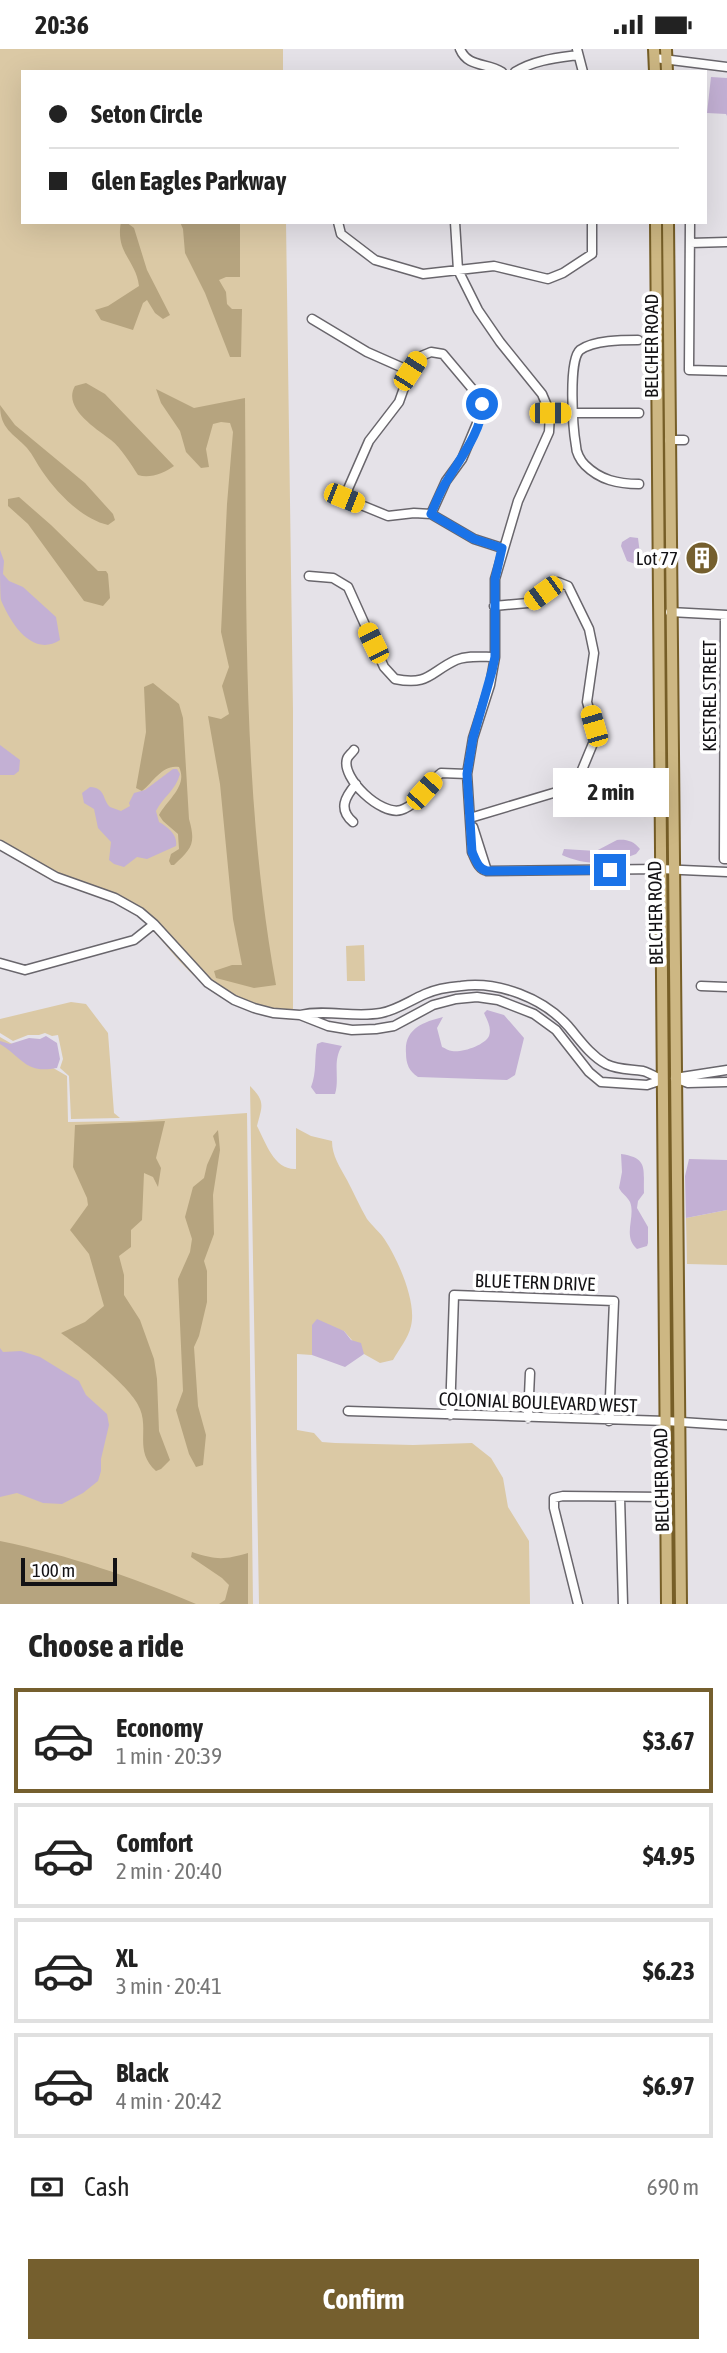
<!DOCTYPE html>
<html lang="en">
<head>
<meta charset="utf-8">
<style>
	:root { --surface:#fff; --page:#f2f2f2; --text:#222; --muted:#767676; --line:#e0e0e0; --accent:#755f2e }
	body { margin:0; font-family:"Asap Condensed",sans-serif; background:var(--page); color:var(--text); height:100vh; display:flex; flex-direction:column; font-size:26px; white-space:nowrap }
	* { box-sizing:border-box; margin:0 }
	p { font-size:23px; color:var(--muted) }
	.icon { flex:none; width:38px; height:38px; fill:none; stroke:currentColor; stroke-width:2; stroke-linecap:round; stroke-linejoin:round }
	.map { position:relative; height:1555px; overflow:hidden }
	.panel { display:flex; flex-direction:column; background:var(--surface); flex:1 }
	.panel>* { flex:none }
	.banner { position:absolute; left:21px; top:21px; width:686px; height:154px; border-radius:0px; box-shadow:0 7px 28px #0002; display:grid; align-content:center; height:154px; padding:0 28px; background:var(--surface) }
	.scale { position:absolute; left:21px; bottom:18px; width:96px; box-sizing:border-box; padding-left:7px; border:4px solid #131215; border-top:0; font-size:19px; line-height:24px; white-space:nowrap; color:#131215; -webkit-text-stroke:5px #fff; paint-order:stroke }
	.end { position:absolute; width:32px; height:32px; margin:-16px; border:9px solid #1a73e8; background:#fff; box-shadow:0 0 0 4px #fff }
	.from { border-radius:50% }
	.bubble { position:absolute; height:49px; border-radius:0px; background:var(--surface); box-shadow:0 7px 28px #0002; font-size:23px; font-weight:700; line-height:49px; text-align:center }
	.car { position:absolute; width:21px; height:42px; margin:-21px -10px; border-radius:9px; box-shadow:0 0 5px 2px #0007; background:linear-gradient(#f5c518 24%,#345 0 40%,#f5c518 0 76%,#345 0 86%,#f5c518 0) }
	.banner b { display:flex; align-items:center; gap:24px; height:66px; font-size:26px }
	.banner b+b { border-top:2px solid var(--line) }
	.banner i { width:18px; height:18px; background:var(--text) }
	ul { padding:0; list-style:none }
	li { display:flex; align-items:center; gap:21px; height:105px; margin:0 14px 10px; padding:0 14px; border:4px solid var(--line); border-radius:0px }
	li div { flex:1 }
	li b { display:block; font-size:26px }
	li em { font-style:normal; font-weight:700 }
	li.selected { border-color:var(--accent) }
	li>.icon { width:63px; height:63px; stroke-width:1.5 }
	h2 { padding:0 28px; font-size:32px; line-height:84px }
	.pay { display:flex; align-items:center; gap:18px; height:77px; padding:0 28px; font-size:26px }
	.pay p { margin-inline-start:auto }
	.action { display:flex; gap:14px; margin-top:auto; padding:14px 28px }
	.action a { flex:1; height:80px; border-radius:0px; background:var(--accent); color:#fff; font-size:28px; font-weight:700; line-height:80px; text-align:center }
	.status { display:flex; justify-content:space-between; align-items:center; height:49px; padding:0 35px; background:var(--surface); direction:ltr }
	.status svg { height:19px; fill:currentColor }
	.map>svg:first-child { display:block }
</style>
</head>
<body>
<div class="status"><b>20:36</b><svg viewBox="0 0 49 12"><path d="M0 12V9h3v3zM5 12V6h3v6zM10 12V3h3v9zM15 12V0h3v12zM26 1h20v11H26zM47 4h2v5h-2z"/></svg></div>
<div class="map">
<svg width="727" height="1555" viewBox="0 0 727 1555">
	<rect width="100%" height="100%" fill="#e5e2e8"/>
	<path fill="#dbc9a5" d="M0 0H283V23H23V173H286L293 662V971C251 965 215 949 185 918 164 896 149 871 121 856 101 845 77 842 56 833 36 824 18 812 0 801Z
		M364 896 365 932H347L346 897Z
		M71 953 86 955 108 984 114 1064 120 1069 71 1070 69 1027 60 1019 63 1010 58 986 52 987 45 984 39 986H28L13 992 0 984V970Z
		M0 988 67 1027 68 1073 134 1072 247 1064 253 1555H0Z
		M250 1037C266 1053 262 1057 257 1077 266 1094 274 1121 296 1120V1079L311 1087 332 1092C332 1107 340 1118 347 1131 354 1144 360 1158 367 1170 372 1177 380 1183 385 1191 398 1211 417 1253 411 1277 408 1290 399 1300 393 1311L380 1314 364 1305 344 1282 312 1276V1306L297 1305V1381L314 1384 322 1393 335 1394 413 1396 472 1394 491 1409 503 1429 508 1458 529 1492 530 1555H259Z
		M727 1161V1216L687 1215 686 1169Z"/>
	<path fill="#b6a47f" d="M121 173H126L134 179 147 221 170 266 163 270 155 264 147 251 143 254 133 281 101 271 95 261 108 257 139 237C136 211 115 204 121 173Z
		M180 173H240V228H226L219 231 226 243 227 255 232 260H242L241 308H230L205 244 185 204 183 180Z
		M86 334 105 345 174 417C164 424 150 430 138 426 131 415 121 399 111 391 97 380 62 359 75 337Z
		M156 340 194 359 245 349C247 545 241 743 276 936L254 939 216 929 214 922 232 916H242L233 870 220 735 208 667 221 670 229 665 222 637 229 618 221 583 227 455 233 383 230 374 221 373 213 375 206 400 209 418 201 419 186 403 180 382 161 354Z
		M0 356 15 376 85 434 113 465 115 471 108 476C82 470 57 444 42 422 37 415 33 406 27 399 13 384 0 380 0 356Z
		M19 448 51 476 98 522H106L108 525 110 549 103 557 84 552 28 475 8 457V450Z
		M153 634 179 655 183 669 189 770C196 795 192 799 174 816H171L169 812 171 805 179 800 178 785 163 772 159 766C168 750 188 737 179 718 163 715 154 732 142 742L136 739 146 683 144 638Z
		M165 1072 156 1109 161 1119 158 1138 153 1128 144 1124 142 1171 131 1181V1198L119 1207 124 1226V1246L140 1271 154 1310 157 1330 159 1382 170 1411 161 1420 156 1422C134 1402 149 1382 140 1360 133 1339 80 1298 61 1284L85 1273 104 1257 89 1205 70 1181 88 1156 87 1149 73 1118 75 1076Z
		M218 1081 220 1101 213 1146 214 1185 204 1212 207 1222V1253L199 1287 194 1298 198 1357 206 1386 203 1416 196 1418 189 1405 176 1361 183 1342 178 1230 190 1203 192 1190 185 1168 193 1138 204 1129 207 1116 216 1096 213 1087Z
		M0 1492C71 1507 129 1527 196 1555H0Z
		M192 1503C216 1511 224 1511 248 1504V1555H219L225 1551 229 1536 222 1529 191 1508Z"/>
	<path fill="#c3b0d4" d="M711 28 727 29V67L726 65 707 64Z
		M630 488 638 489 641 513 638 516 627 512 621 497 622 493Z
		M0 501 4 512 3 525 9 532 23 538 56 568 60 591C32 609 10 573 1 551 0 542 0 512 0 501Z
		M0 696 20 711 19 722 14 726H0Z
		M173 720H177L180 725C176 741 163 748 156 762L159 773C168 778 178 786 176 797L147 810 137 808 124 818 114 815 109 811 111 793 98 779 94 760 84 754 82 744 90 738C106 739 102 750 110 758L121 762 130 757 129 754 134 744 145 741Z
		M617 791C626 790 634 792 640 800L636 805C610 815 589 818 562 806L564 800 596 802Z
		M487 961 504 966 524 989 515 1026 507 1031 418 1028C409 1022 406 1015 406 1004 404 980 423 973 443 968L437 979 442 998C445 999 449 1002 452 1002 462 1004 485 996 489 987 492 979 487 971 484 964Z
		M46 987 57 994 60 1010 57 1019C25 1025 23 1009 0 995V992L10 995 29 989 40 990Z
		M322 993 342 997C332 1012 340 1029 335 1045H316L311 1038C317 1023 314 1010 317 995Z
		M621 1105C649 1109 643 1120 644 1144L638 1152 637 1159 648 1178V1194L647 1197 637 1200C622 1187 636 1168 630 1153 627 1147 622 1145 619 1139L622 1123Z
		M689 1110 727 1111V1161L686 1169 685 1127Z
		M317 1270 344 1282 351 1291 361 1294 364 1305 345 1318 312 1306V1276Z
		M0 1299 3 1303 21 1302 40 1308 79 1332 86 1346 107 1365 109 1376 101 1410V1422L98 1432 83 1444 62 1455 43 1454 17 1444 0 1448Z"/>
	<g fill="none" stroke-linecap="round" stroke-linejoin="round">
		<defs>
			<path id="minor" d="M460 0C468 19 487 13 502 23
				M577 0 583 23
				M655 9 727 18
				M515 23C534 11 556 9 578 6
				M338 173 341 185 375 211 423 225 494 217 548 230 563 224 592 205V173
				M455 173 458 221 478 261 500 293 542 345 550 364 549 383 518 452 495 530V608L490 636 473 689 467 725 472 803C476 811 478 820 487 822L660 820 727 823
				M690 173 689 321 727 322
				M690 194 727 193
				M312 270 367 303 410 322
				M638 291C622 291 594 291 580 301 568 311 573 380 576 397 576 403 580 411 585 416 600 431 618 435 639 435
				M550 364H639
				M669 391H684
				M431 465 446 432 462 410 483 360 480 349 443 305 431 303 419 308 410 322 399 353 369 392 344 449 388 467 414 464 431 465 474 490 502 499
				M309 527 333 529 348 538 384 618 395 630C429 637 430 623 456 611 468 606 482 608 495 608
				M670 563 727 566
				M725 566 724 810H727
				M354 701C352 704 348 707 347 710 341 729 381 767 401 761 418 756 428 734 441 724L467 725
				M470 769 570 739 577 733 594 692V677L587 653 594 604 589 580 568 537 558 533 528 554 494 557
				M353 773C338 760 345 748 356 735
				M473 778 487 822
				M0 796 56 828 115 849 140 863 154 875 208 934 234 951 254 959 273 964 300 966 328 977 352 981 376 980 394 977 433 956 456 950 477 948 498 951 534 965 556 981 589 1023 601 1033 647 1036 662 1031
				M0 914 25 921 134 891 154 875
				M701 937 727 938
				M300 966C327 960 354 969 381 964 397 961 409 952 425 945 436 940 449 938 461 937 499 932 543 949 568 977 580 991 590 1006 606 1015 618 1021 630 1020 643 1022 650 1024 656 1028 662 1031
				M675 1029 727 1021
				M675 1029 688 1034 727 1033
				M348 1362 666 1372 727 1376
				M450 1366 454 1246 614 1252 609 1372
				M528 1369 530 1324
				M620 1448 623 1555
				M578 1555 554 1459V1449L563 1447 666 1448"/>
			<path id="major" d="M654 0 655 23
				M666 0 667 23
				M656 173 667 1555
				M668 173 681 1555"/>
		</defs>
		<use href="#minor" stroke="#69666c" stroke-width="11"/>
		<use href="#major" stroke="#765e27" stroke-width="14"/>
		<use href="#minor" stroke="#fff" stroke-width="8"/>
		<use href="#major" stroke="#cdb783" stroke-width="10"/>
	</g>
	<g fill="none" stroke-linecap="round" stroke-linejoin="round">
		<path stroke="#1a73e8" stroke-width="9" d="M482 355C484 378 460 410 448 430 441 440 436 453 431 465L474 490 502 499 495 530V608L492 622 473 689 467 725 472 803C476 811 478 820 487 822L610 821"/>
	</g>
	<defs>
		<symbol id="building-disc" viewBox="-11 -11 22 22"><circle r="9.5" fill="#755f2e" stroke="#fff"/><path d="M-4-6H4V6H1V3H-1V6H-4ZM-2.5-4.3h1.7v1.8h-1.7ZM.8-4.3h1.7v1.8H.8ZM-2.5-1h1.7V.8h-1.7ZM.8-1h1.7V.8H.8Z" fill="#fff"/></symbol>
	</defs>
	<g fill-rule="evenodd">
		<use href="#building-disc" x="683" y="490" width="38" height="38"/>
	</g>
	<g text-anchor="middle" stroke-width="7" stroke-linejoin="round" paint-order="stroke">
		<g font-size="19" fill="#131215" stroke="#fff">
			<text transform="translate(651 297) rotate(-90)" y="7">BELCHER ROAD</text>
			<text transform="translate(709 647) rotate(-90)" y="7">KESTREL STREET</text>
			<text transform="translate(655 864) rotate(-91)" y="7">BELCHER ROAD</text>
			<text transform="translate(535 1233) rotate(2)" y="7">BLUE TERN DRIVE</text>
			<text transform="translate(538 1353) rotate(2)" y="7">COLONIAL BOULEVARD WEST</text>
			<text transform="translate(661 1431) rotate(-91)" y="7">BELCHER ROAD</text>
		</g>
		<g font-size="19" fill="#131215" stroke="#fff" text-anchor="end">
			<text x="678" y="516">Lot 77</text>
		</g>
	</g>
</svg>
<div class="scale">100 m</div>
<i class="end from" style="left:482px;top:355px"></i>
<i class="end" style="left:610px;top:821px"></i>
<div class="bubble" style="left:553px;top:719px;width:116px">2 min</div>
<i class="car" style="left:410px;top:322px;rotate:33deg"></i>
<i class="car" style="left:550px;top:364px;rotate:90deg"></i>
<i class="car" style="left:344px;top:449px;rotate:112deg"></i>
<i class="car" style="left:543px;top:544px;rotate:234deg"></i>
<i class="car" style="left:373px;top:594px;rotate:334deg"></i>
<i class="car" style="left:594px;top:677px;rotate:344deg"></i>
<i class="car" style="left:424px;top:742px;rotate:42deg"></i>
<div class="banner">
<b><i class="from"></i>Seton Circle</b>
<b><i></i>Glen Eagles Parkway</b>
</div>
</div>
<section class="panel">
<h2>Choose a ride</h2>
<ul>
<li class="selected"><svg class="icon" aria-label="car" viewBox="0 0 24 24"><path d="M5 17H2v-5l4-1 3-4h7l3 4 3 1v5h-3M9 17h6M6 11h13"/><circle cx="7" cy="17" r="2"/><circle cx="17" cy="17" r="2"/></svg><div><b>Economy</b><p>1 min · 20:39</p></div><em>$3.67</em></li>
<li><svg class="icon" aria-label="car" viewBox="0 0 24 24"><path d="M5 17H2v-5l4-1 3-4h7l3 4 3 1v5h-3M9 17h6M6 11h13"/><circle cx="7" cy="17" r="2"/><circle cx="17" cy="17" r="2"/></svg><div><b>Comfort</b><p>2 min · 20:40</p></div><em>$4.95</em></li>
<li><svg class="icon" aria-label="car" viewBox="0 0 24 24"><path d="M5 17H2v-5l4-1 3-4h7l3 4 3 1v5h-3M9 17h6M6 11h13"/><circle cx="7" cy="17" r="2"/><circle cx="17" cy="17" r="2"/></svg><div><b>XL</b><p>3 min · 20:41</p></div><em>$6.23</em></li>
<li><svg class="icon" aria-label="car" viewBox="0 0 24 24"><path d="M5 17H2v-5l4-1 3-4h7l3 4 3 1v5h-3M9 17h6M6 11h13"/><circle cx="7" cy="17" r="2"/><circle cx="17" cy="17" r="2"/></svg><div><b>Black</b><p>4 min · 20:42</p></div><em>$6.97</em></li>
</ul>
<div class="pay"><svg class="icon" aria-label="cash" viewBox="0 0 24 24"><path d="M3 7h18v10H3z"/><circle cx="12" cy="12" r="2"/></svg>Cash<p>690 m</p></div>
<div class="action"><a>Confirm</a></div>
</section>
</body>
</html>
